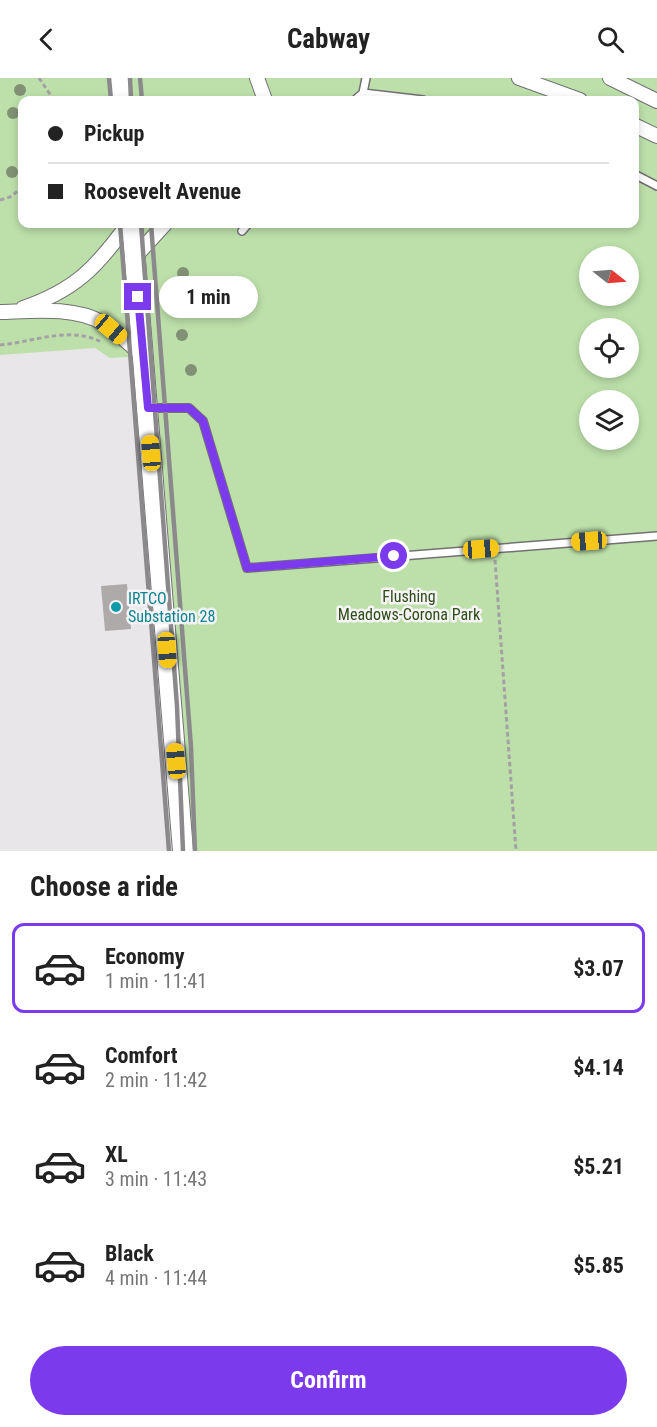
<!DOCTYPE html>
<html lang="en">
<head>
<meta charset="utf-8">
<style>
	:root { --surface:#fff; --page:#f2f2f2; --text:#222; --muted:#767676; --line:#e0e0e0; --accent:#7c3aed }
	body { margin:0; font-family:"Roboto Condensed",sans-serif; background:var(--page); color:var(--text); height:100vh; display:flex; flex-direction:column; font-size:22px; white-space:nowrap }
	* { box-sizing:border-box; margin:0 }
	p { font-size:20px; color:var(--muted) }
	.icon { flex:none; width:33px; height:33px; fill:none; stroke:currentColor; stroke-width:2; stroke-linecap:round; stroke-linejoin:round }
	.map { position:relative; height:773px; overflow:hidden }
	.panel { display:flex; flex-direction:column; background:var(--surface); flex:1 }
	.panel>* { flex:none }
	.top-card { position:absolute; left:18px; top:18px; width:621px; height:132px; border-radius:12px; box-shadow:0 3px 9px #0003; display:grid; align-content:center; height:132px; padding:0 30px; background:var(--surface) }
	.needle { width:39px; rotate:107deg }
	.fabs { position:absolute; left:579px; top:168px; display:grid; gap:12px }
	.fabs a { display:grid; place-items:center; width:60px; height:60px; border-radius:50%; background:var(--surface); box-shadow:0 3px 9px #0003; font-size:30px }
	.end { position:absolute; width:27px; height:27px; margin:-14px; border:8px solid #7c3aed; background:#fff; box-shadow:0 0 0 3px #fff }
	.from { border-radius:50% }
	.bubble { position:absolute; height:42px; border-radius:21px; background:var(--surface); box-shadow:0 3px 9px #0003; font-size:20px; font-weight:700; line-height:42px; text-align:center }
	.car { position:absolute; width:18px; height:36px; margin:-18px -9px; border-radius:8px; box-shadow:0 0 4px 2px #0007; background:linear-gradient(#f5c518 24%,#345 0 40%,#f5c518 0 76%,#345 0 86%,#f5c518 0) }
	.top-card b { display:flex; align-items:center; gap:21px; height:57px; font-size:22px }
	.top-card b+b { border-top:2px solid var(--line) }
	.top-card i { width:15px; height:15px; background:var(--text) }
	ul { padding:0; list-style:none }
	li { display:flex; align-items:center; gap:18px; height:90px; margin:0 12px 9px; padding:0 18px; border:3px solid transparent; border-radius:12px }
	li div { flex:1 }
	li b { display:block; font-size:22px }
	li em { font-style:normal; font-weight:700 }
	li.selected { border-color:var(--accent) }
	li>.icon { width:54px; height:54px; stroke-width:1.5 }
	h2 { padding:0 30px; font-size:27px; line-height:72px }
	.primary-button { display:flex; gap:12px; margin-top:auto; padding:12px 30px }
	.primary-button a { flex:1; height:69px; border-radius:36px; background:var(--accent); color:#fff; font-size:24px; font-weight:700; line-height:69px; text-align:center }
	header { display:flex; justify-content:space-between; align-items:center; height:78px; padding:0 30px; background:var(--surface); font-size:27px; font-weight:700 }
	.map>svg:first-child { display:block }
</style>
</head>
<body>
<header><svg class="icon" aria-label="back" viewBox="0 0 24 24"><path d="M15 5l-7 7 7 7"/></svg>Cabway<svg class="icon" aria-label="search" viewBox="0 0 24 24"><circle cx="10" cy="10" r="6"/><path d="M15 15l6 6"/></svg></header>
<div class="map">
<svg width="657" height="773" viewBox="0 0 657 773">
	<rect width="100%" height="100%" fill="#e9e6e9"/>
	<path fill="#bde0aa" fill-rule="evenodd" d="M0 0H657V773H183L143 278 110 280 95 270 0 277ZM22 22H634V146H22ZM590 178H628V218H590ZM590 250H628V290H590ZM590 322H628V362H590Z"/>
	<path fill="#aeaaa9" d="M127 506 131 551 105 553 101 508Z"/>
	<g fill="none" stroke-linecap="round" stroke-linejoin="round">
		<defs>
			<path id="service" d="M363 15 423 22
				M355 22 363 15 366 0
				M634 96 657 108
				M242 153 248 146
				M148 330H189L203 343 247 490 657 458"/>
			<path id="minor" d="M257 0 265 22
				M519 0 580 22
				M610 0 657 23
				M634 47 657 58
				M134 180 165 146
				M23 230C75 212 96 190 128 146
				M0 234C32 233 74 228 103 245 118 254 130 267 143 278"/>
			<path id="secondary" d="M120 0 122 22
				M132 146 183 773"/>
		</defs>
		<use href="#service" stroke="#727073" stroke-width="10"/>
		<use href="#minor" stroke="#727073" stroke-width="16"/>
		<use href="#secondary" stroke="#727073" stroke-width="22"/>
		<path stroke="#a4a1a4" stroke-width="3" stroke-dasharray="4.5 3" stroke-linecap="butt" d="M39 0 54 22
			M0 122 10 119 22 110
			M0 267C34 264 71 247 103 265
			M495 482 516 773"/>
		<use href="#service" stroke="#fff" stroke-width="7"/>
		<use href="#minor" stroke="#fff" stroke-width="14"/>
		<use href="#secondary" stroke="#fff" stroke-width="20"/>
		<path stroke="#8b898c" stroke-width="4.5" d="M109 0 111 22
			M130 0 131 22
			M140 0 142 22
			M120 146 169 773
			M141 146 177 628 183 773
			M151 146 191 669 195 773"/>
	</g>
	<g fill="#819274">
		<circle cx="20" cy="12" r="6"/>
		<circle cx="13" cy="35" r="6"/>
		<circle cx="12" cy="94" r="6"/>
		<circle cx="183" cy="195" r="6"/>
		<circle cx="184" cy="223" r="6"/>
		<circle cx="182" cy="257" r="6"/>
		<circle cx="191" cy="292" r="6"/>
	</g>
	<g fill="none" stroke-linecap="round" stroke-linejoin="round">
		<path stroke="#7c3aed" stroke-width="8" d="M138 219 148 330H189L203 343 247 490 394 478"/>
	</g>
	<circle fill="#0f9aa8" stroke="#f6f3f7" stroke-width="2" cx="116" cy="529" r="6"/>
	<g text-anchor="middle" stroke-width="5" stroke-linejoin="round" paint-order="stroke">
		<g font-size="16" fill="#2c4d15" stroke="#f6f3f7">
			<text x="409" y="524">Flushing<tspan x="409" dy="18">Meadows-Corona Park</tspan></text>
		</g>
		<g font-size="16" fill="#0d838f" stroke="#f6f3f7" text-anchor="start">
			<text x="128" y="526">IRTCO<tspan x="128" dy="18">Substation 28</tspan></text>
		</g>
	</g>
</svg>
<div class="fabs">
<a><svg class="needle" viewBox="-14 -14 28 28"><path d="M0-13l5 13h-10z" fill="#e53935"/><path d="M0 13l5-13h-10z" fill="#767676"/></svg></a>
<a><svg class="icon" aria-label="locate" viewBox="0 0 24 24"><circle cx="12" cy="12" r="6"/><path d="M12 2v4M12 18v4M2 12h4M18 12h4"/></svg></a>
<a><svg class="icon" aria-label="layers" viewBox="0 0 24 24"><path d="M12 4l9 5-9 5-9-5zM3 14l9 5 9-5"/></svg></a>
</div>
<i class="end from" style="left:394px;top:478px"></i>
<i class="end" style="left:138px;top:219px"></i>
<div class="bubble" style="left:159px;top:198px;width:99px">1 min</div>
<i class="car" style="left:111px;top:251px;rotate:130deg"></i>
<i class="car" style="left:151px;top:375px;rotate:355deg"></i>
<i class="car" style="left:589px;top:463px;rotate:266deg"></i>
<i class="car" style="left:481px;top:471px;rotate:86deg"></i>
<i class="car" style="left:167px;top:572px;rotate:176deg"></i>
<i class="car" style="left:176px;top:683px;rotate:355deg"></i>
<div class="top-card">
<b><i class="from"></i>Pickup</b>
<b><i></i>Roosevelt Avenue</b>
</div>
</div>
<section class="panel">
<h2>Choose a ride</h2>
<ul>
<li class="selected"><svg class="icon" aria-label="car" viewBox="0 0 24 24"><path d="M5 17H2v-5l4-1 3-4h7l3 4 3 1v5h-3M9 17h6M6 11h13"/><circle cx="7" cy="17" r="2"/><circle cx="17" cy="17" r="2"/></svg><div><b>Economy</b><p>1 min · 11:41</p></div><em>$3.07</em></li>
<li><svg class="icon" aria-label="car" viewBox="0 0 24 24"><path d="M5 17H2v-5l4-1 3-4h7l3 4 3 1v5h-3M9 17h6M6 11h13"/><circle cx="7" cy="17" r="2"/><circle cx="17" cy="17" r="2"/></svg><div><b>Comfort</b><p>2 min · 11:42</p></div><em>$4.14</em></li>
<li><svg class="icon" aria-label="car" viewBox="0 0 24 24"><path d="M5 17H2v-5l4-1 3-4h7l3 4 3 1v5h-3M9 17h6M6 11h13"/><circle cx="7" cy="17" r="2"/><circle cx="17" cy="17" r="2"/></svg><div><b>XL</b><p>3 min · 11:43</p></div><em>$5.21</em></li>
<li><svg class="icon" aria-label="car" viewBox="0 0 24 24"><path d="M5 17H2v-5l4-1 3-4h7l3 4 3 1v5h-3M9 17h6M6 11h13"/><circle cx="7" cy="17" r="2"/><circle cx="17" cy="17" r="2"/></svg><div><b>Black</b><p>4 min · 11:44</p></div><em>$5.85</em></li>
</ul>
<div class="primary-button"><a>Confirm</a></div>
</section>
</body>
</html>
